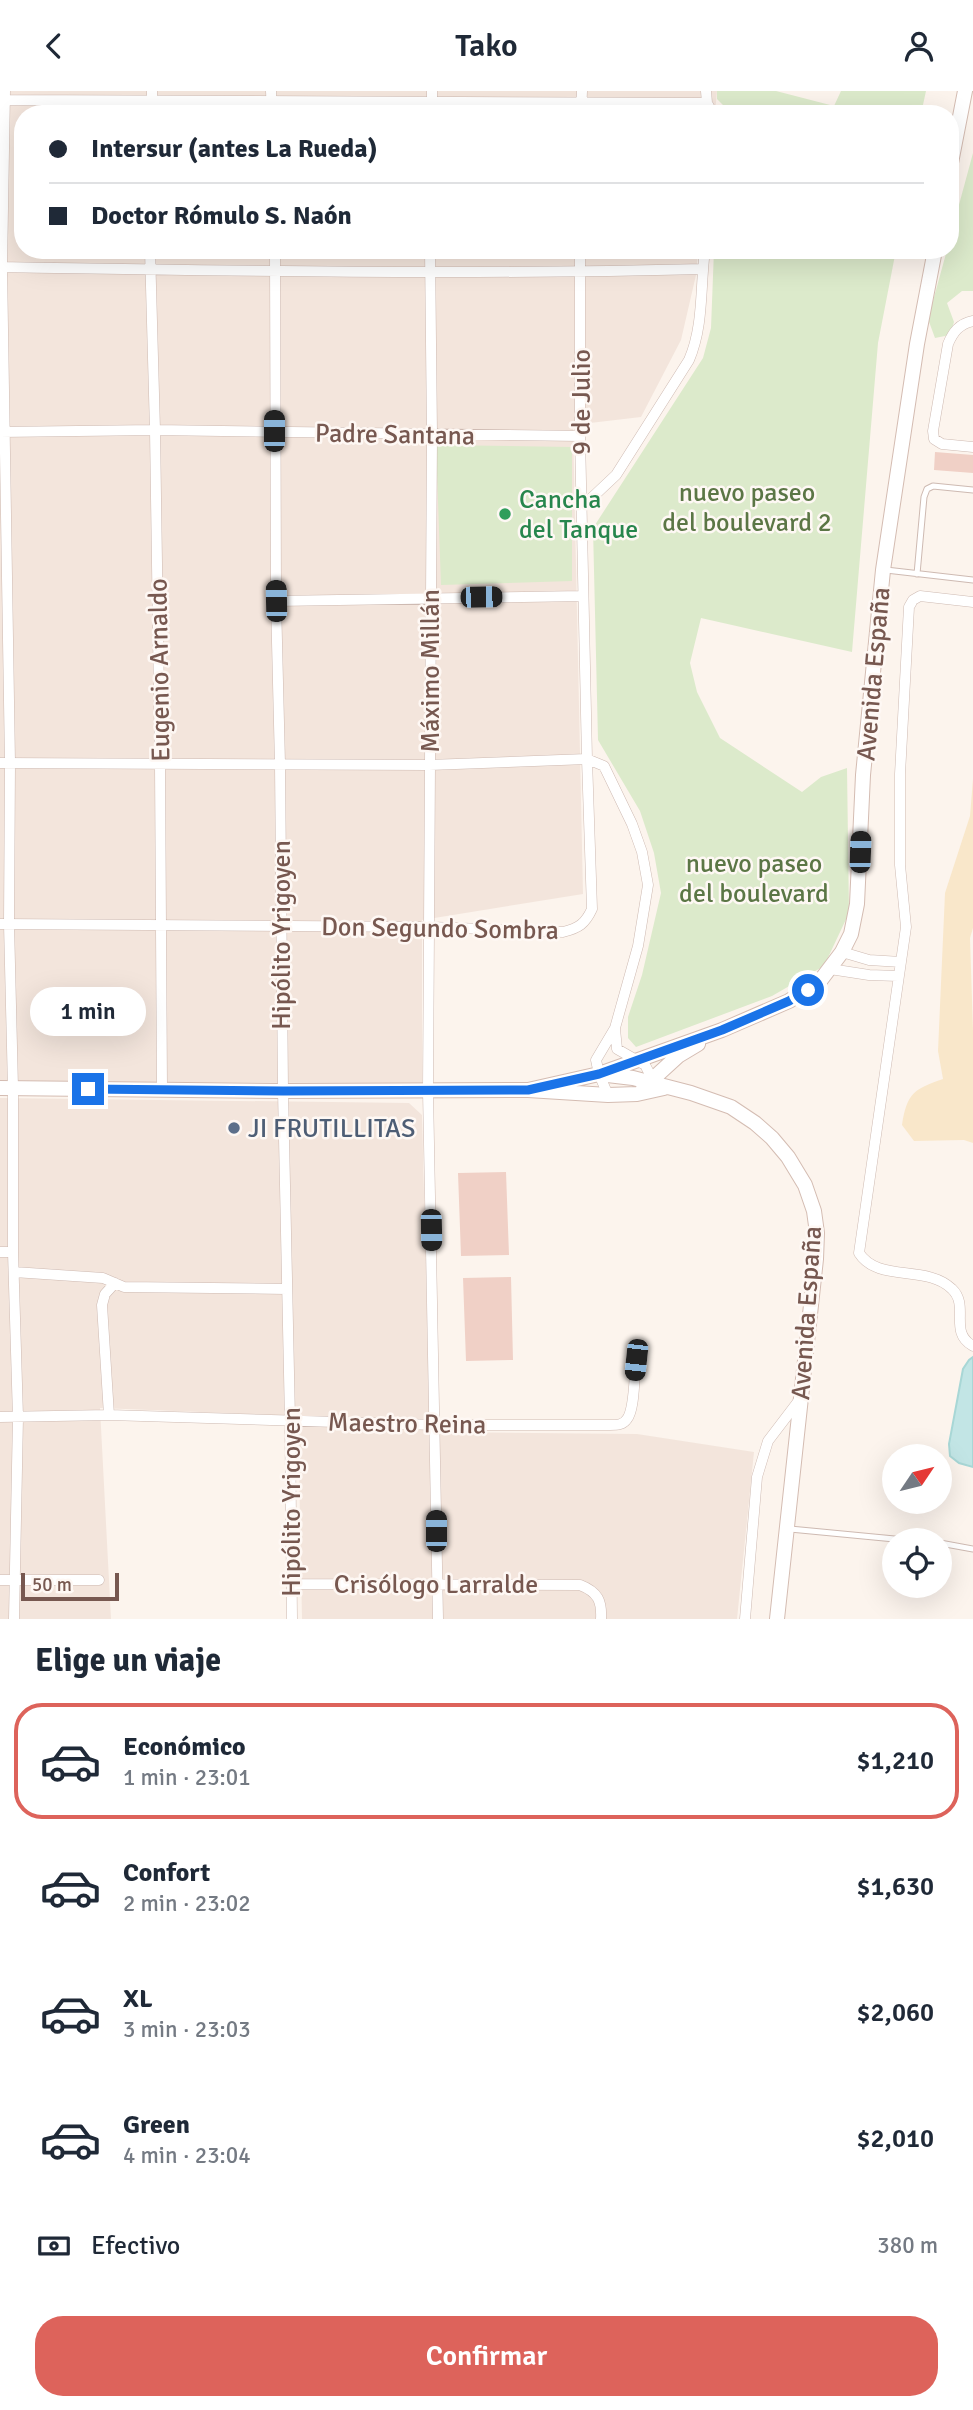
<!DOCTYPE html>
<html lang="es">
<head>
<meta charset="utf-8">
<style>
	:root { --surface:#fff; --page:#f6f6f7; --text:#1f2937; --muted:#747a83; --line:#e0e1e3; --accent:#dd635b }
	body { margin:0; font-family:Signika,sans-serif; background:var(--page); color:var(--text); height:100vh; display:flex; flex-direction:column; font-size:26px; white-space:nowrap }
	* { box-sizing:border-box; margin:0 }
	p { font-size:23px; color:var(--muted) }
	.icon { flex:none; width:38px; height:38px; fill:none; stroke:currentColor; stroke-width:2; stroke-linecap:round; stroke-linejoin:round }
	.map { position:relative; height:1528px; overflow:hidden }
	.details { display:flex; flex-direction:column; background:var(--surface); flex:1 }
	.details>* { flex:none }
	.banner { position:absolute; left:14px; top:14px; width:945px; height:154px; border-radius:28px; box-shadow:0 7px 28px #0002; display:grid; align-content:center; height:154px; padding:0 35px; background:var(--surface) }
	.needle { width:46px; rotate:55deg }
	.fabs { position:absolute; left:882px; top:1353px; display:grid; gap:14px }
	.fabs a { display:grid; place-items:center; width:70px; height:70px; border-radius:50%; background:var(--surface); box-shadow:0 7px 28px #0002; font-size:35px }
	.scale { position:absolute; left:21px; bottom:18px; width:98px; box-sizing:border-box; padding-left:7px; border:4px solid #775850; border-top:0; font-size:19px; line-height:24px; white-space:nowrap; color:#775850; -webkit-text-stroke:5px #fef8f4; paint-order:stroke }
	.end { position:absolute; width:32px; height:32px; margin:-16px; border:9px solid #1a73e8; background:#fff; box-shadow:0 0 0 4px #fff }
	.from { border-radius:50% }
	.bubble { position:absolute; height:49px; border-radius:24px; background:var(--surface); box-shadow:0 7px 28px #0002; font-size:23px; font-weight:600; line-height:49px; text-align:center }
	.car { position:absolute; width:21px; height:42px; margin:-21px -10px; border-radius:9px; box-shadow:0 0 5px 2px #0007; background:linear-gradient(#222 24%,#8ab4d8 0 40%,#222 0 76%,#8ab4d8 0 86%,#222 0) }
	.banner b { display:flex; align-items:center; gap:24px; height:66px; font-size:26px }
	.banner b+b { border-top:2px solid var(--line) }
	.banner i { width:18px; height:18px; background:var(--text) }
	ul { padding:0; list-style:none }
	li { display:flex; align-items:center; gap:21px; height:116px; margin:0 14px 10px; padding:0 21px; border:4px solid transparent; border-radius:28px }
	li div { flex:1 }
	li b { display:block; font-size:26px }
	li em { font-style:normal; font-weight:600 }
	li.active { border-color:var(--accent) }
	li>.icon { width:63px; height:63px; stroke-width:1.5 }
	h2 { padding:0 35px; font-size:32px; line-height:84px }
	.pay { display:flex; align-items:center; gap:18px; height:77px; padding:0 35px; font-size:26px }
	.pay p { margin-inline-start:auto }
	.action { display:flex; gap:14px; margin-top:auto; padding:14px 35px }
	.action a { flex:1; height:80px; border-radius:28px; background:var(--accent); color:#fff; font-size:28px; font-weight:600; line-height:80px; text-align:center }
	header { display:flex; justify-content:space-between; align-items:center; height:91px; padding:0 35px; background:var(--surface); font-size:32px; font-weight:600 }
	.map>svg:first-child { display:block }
</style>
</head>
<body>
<header><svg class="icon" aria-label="back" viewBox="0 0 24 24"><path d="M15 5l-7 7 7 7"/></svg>Tako<svg class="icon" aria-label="person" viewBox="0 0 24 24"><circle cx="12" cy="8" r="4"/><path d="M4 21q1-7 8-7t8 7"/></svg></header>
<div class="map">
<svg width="973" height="1528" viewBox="0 0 973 1528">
	<rect width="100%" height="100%" fill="#fcf4ed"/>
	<path fill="#f3e5dc" d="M0 0H717L715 23H23V159H698L696 184 681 249 641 326 573 334 583 803 422 829V992L0 991Z
		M0 1007 409 1012 422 1024 430 1341 637 1343 754 1361 737 1528H302L298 1325 100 1317 111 1528H0Z"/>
	<path fill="#dceacb" d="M717 0H776L834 15 841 0H926L921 23H725L724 15 717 8Z
		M973 62V200H962L947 212 954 231 950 244 935 247 928 228 947 159H950V147Z
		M714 159H896L878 252 852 561 701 527 690 572 697 601 720 647 802 701 821 686 847 677 849 822 824 875 772 905 636 956 628 947V926L642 884 661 802 654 762 640 720 598 649 593 437 703 267 711 237Z
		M436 354 572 356V490L441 494Z"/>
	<path fill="#f9e7ca" d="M973 688V837L970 847 973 940V1052L964 1049 914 1050 902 1034C907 1002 914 998 943 988L938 960 945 802 970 725Z"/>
	<path fill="#c2e5e5" stroke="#a8d7d6" stroke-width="2" d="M973 1266V1376L959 1372 950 1365 949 1353 963 1278 969 1269Z"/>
	<path fill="#f0d0c6" d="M935 361 973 364V382L934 379Z
		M506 1081 509 1164 461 1165 458 1082Z
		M511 1186 513 1269 466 1270 463 1187Z"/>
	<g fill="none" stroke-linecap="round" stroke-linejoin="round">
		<defs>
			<path id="lane" d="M886 479 973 489
				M917 483 924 406 927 398 933 395 973 399
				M790 1438 905 1449
				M940 1452 973 1458"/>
			<path id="street" d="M5 0 2 176 10 672 9 833 13 997V1161L18 1326 14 1528
				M271 0 272 23
				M706 0 707 12 713 23
				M1 9 707 12
				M152 23V0
				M432 23V0
				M581 23 582 0
				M150 159 155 339 160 673 162 999
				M275 159 276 510 280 673 283 1000 290 1329 292 1528
				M430 159 432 344 428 1000 438 1528
				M580 159V345L587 668 604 675 632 733 642 761 648 794 638 855 615 937 596 969 599 983 608 1004
				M0 176C234 180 469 184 703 178
				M973 230C959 233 953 241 948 253L933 340 934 348 942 353 973 356
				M0 341 155 339 580 345
				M582 416 616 384 689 269C704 234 700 196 705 159
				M276 510 583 505
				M973 511 920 505 913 509 909 516 900 683V774L906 836 859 1162C878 1192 927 1173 952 1198 970 1215 948 1241 973 1255
				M0 672 429 674 587 668 592 818C585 833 579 837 563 841L430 836 0 833
				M842 861 869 869 901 871
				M830 878 869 884 898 885
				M615 938 617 958 645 974 654 991
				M0 1161H13
				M14 1181 103 1187 124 1196 287 1198
				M109 1324 102 1214 105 1203 115 1192
				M0 1326 109 1324 436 1334H610C617 1334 623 1334 627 1328 635 1318 634 1284 636 1269
				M0 1489H99
				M291 1493 580 1494C598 1501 602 1510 601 1528
				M745 1528 757 1386 768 1350 800 1308"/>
			<path id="secondary" d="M950 77 965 0
				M599 983 722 939 789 910 820 890 842 861 851 843 857 813 863 684 883 479 917 253 935 159
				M0 997 283 1000 528 999 608 1004 637 1003 664 997
				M643 997 678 965 698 953
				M528 999 599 983 633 987 691 1002 731 1016 755 1032 772 1047 788 1066 805 1094 814 1120 817 1142 816 1168 777 1528"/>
		</defs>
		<use href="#lane" stroke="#cebab2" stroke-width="7"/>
		<use href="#street" stroke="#cebab2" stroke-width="11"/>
		<use href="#secondary" stroke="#d4bcb2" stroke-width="16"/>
		<use href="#lane" stroke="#fff" stroke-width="5"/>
		<use href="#street" stroke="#fff" stroke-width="10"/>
		<use href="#secondary" stroke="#fff" stroke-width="14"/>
	</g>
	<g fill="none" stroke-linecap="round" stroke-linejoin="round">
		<path stroke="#1a73e8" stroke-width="9" d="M88 998 283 1000 528 999 599 983 722 939 789 910 808 899"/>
	</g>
	<circle fill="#2e9e5b" stroke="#fef8f4" stroke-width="2.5" cx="505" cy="423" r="7"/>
	<circle fill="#5c6f8a" stroke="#fef8f4" stroke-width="2.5" cx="234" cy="1037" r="7"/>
	<g text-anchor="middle" stroke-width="5" stroke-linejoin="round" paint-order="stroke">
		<g font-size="26" fill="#775850" stroke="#fef8f4">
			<text transform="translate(581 311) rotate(-90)" y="9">9 de Julio</text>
			<text transform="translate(395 343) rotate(1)" y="9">Padre Santana</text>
			<text transform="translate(159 579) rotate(-91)" y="9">Eugenio Arnaldo</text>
			<text transform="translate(430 580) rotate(-90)" y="9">Máximo Millán</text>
			<text transform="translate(873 583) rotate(-85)" y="9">Avenida España</text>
			<text transform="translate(440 837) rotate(1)" y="9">Don Segundo Sombra</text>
			<text transform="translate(281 844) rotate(-90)" y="9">Hipólito Yrigoyen</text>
			<text transform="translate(806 1222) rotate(-86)" y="9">Avenida España</text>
			<text transform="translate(407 1332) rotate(1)" y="9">Maestro Reina</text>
			<text transform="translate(291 1411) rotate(-90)" y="9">Hipólito Yrigoyen</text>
			<text x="436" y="1502">Crisólogo Larralde</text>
		</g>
		<g font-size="26" fill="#5b7645" stroke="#fef8f4">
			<text x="747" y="410">nuevo paseo<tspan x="747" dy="30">del boulevard 2</tspan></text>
			<text x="754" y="781">nuevo paseo<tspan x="754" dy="30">del boulevard</tspan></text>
		</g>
		<g font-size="26" fill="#27864d" stroke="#fef8f4" text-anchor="start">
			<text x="519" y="417">Cancha<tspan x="519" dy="30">del Tanque</tspan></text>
		</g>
		<g font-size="26" fill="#4e5e75" stroke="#fef8f4" text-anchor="start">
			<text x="248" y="1046">JI FRUTILLITAS</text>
		</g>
	</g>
</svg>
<div class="fabs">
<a><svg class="needle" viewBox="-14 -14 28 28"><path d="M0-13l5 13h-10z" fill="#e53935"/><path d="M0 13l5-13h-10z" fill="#747a83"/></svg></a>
<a><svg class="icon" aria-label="locate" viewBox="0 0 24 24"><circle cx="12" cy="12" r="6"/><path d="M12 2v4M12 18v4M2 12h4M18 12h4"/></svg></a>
</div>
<div class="scale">50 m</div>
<i class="end from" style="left:808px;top:899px"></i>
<i class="end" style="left:88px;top:998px"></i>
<div class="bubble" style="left:30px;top:896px;width:116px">1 min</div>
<i class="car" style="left:274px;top:340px;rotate:0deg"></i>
<i class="car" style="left:481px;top:506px;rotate:89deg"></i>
<i class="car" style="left:276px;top:510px;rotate:359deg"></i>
<i class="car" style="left:860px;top:761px;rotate:2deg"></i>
<i class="car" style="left:431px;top:1139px;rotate:179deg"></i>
<i class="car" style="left:636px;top:1269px;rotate:186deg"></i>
<i class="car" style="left:436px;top:1440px;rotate:0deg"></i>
<div class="banner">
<b><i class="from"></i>Intersur (antes La Rueda)</b>
<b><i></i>Doctor Rómulo S. Naón</b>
</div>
</div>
<section class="details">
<h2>Elige un viaje</h2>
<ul>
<li class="active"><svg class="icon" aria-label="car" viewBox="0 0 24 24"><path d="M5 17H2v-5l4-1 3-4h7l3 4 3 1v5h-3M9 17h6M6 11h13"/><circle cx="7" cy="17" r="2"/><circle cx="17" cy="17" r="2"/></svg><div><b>Económico</b><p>1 min · 23:01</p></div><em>$1,210</em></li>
<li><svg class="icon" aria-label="car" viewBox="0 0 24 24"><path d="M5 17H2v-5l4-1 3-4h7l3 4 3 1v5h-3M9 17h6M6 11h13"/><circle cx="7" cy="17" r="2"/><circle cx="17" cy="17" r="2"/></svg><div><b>Confort</b><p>2 min · 23:02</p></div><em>$1,630</em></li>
<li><svg class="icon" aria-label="car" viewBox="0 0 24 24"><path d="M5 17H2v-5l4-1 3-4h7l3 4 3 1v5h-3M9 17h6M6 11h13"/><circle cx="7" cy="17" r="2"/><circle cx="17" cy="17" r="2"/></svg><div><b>XL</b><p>3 min · 23:03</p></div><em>$2,060</em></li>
<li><svg class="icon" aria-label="car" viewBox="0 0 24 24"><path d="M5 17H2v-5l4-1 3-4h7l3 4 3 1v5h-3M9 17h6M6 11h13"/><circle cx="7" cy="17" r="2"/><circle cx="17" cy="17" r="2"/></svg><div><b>Green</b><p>4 min · 23:04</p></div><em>$2,010</em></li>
</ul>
<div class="pay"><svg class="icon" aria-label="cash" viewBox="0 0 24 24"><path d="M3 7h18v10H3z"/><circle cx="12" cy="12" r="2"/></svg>Efectivo<p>380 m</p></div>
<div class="action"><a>Confirmar</a></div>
</section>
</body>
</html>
